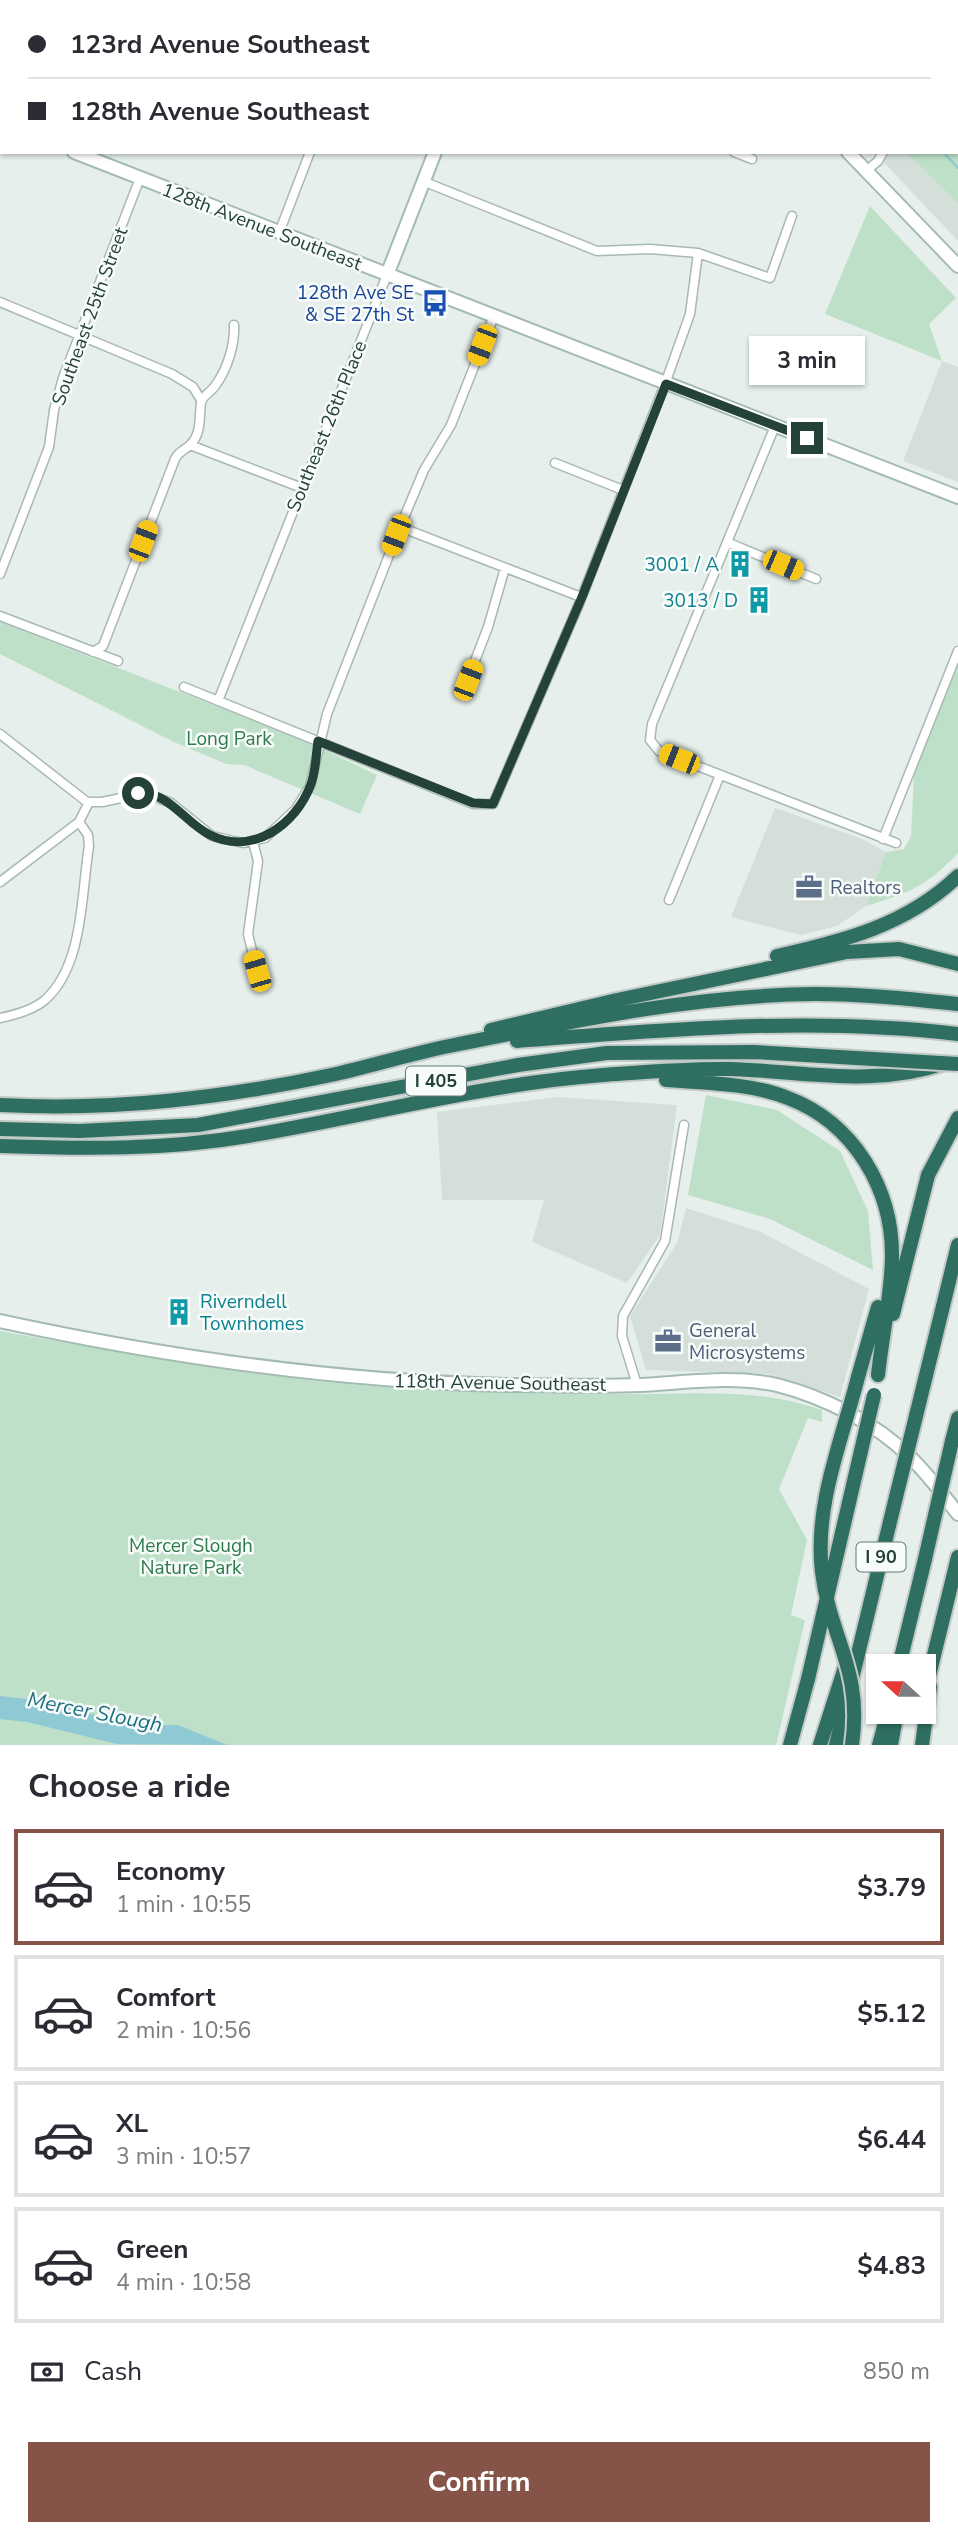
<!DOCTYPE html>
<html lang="en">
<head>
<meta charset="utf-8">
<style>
	:root { --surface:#fff; --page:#f2f2f3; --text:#2b2b33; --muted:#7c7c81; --line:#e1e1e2; --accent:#855347 }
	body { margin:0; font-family:"Nunito Sans",sans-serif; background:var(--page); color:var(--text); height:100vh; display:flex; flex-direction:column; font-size:26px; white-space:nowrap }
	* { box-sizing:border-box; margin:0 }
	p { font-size:23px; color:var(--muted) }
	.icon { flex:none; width:38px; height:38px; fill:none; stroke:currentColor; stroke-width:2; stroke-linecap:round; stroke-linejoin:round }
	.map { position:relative; height:1745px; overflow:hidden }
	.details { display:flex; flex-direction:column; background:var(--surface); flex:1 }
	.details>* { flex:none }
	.guide { position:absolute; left:0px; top:0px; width:959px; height:154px; box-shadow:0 2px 5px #0004; display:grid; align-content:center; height:154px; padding:0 28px; background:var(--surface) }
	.needle { width:46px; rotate:291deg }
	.buttons { position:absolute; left:866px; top:1654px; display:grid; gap:14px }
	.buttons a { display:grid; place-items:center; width:70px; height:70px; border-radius:0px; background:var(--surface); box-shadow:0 2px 5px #0004; font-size:35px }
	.end { position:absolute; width:32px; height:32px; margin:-16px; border:9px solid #24423a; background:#fff; box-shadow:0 0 0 4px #fff }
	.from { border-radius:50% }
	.bubble { position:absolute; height:49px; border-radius:0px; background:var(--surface); box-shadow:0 2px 5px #0004; font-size:23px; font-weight:700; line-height:49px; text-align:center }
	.car { position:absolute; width:21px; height:42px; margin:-21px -10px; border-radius:9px; box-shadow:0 0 5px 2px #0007; background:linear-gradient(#f5c518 24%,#345 0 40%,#f5c518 0 76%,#345 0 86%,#f5c518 0) }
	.guide b { display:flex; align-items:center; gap:24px; height:66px; font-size:26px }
	.guide b+b { border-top:2px solid var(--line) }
	.guide i { width:18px; height:18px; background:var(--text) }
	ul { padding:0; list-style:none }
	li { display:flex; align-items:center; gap:21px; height:116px; margin:0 14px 10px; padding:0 14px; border:4px solid var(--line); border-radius:0px }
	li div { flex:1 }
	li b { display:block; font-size:26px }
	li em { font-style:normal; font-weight:700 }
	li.selected { border-color:var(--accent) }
	li>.icon { width:63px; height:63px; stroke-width:1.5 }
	h2 { padding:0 28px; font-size:32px; line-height:84px }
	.pay { display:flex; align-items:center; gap:18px; height:77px; padding:0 28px; font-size:26px }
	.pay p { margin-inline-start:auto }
	.button { display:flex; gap:14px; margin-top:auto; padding:14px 28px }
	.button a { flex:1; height:80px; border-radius:0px; background:var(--accent); color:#fff; font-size:28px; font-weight:700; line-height:80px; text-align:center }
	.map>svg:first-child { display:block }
</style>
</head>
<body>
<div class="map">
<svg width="958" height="1745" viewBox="0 0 958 1745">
	<rect width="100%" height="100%" fill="#e6efeb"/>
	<path fill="#d4dfda" d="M730 0H958V241L874 152H957V2Z
		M942 361 958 367V482L903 461Z
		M775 808 862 839 886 852 866 906 837 926 801 935 731 917Z
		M558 1097 677 1105 660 1235 627 1283 532 1242 544 1200H442L437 1112Z
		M686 1208 761 1232 869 1289 840 1397 768 1374 646 1370 630 1316 677 1243Z"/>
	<path fill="#bfe0c8" d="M957 143 958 144V203L906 152H957Z
		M870 206 956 298 929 324 942 361 825 314Z
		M0 622 301 739 377 775 360 814 244 765 226 764 174 742 0 654Z
		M958 663V853C927 886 909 893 866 906L886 852 904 849 911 836 914 774Z
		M706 1095 777 1110 840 1151 868 1211 873 1270 770 1219 688 1195Z
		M0 1331C146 1357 293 1385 442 1390 507 1393 573 1394 638 1394 704 1394 757 1388 822 1410V1422L808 1418 779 1489 807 1540 791 1615 805 1620 776 1745H0Z"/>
	<path fill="#8ec9d4" d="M0 1696 35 1700 136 1725H178L227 1745 117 1744 27 1722 0 1719Z"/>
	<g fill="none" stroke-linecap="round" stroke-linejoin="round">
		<path stroke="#8ec9d4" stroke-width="2.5" d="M759 0V2
			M948 0 952 2
			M957 4H958
			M943 152 958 168"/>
		<defs>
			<path id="street" d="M2 0 6 2
				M942 2 943 0
				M734 152 752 159
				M866 171 878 161 883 152
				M425 182 597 251 650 249 698 253 770 278 792 216
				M279 233 310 152
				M0 302 172 374 193 387 201 400
				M775 426 652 724 650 740 659 751 896 843
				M190 445 302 488
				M555 463 623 490
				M400 527 581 597
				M729 543 816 579
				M0 574 49 447 54 410 63 378 140 178
				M0 616 118 661
				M93 652 103 646 175 459C180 450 184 451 190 445 202 434 199 416 201 403 202 396 211 392 215 386 227 370 235 345 234 325
				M184 687 473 804H493L579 604 665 384 690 314 698 253
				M463 692 488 627 505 568
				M218 701 387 275
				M0 734 87 802H102L145 793 171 803 212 836 243 843 265 838 296 809 310 786 327 714 400 527 424 470 451 425 494 316
				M883 839 958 651
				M253 842 258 861 248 934 257 971
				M0 882 79 822 89 802
				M669 900 720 775
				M0 1018C15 1015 33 1010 45 1000 84 965 81 894 89 846L88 835 79 822
				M637 1385 622 1336 623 1316 665 1241 684 1125"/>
			<path id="secondary" d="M701 0 702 2
				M424 2V0
				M0 124H2
				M74 152 958 497
				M848 152 958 266
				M387 275 435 152
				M0 1321C167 1357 336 1382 508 1385 551 1385 596 1387 640 1385 685 1383 732 1375 777 1385 824 1397 876 1423 910 1457 928 1474 943 1495 958 1514"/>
			<path id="highway" d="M777 956C844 941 907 925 958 876
				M491 1030 617 1000 847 952 899 949 958 964
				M517 1041C664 1030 811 1016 958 1034
				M666 1080C706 1083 751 1083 788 1098 854 1123 893 1189 892 1258 891 1297 882 1337 878 1375
				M0 1105C115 1111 224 1098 336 1074 374 1065 411 1054 449 1046 569 1022 693 995 816 994 863 994 910 999 958 1004
				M0 1129 80 1131 198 1125 518 1065 607 1053 754 1052 873 1059
				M0 1146C84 1149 166 1150 248 1136 367 1116 483 1084 603 1075 645 1072 688 1068 730 1069 804 1071 874 1088 945 1063
				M893 1314 928 1175 958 1118
				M858 1377 878 1307
				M916 1416 958 1245
				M952 1441 958 1418
				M899 1666 925 1559
				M924 1696 958 1557
				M790 1745 808 1679
				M820 1745 848 1658
				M836 1745 896 1497
				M879 1745 888 1712
				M891 1745 897 1712
				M922 1745 930 1687"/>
		</defs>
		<use href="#street" stroke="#a8b8b2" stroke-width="11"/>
		<use href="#secondary" stroke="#a4bbb3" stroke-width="16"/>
		<use href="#highway" stroke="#c2cac8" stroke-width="18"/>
		<use href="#street" stroke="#fff" stroke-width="8"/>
		<use href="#secondary" stroke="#fff" stroke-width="12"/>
		<use href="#highway" stroke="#2f6f62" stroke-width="14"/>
		<defs>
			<path id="highway-bridge" d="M873 1059 958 1064
				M896 1497 916 1416
				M925 1559 952 1441
				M808 1679 874 1395
				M852 1745C863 1669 830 1639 822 1572 814 1506 842 1440 858 1377"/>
		</defs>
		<use href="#highway-bridge" stroke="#c2cac8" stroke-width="18" stroke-linecap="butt"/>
		<use href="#highway-bridge" stroke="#2f6f62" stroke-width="14"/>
	</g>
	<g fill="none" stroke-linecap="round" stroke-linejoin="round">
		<path stroke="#24423a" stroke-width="9" d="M138 793C170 792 184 822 210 835 253 856 296 825 311 784 316 770 316 755 318 741L473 803 493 804 582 597 666 384 807 438"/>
	</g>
	<defs>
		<symbol id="bus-bare" viewBox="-9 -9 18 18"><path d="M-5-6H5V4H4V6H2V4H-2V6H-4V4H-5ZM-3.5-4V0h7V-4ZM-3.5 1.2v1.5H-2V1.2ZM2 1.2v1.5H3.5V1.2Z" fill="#1a4fb4" stroke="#f7fbf9" stroke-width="2.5" paint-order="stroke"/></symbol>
		<symbol id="building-bare" viewBox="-9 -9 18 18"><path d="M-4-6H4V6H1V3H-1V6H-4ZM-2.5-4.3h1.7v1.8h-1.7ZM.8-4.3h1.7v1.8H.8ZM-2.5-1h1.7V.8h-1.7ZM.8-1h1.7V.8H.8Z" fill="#0f9aa8" stroke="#f7fbf9" stroke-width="2.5" paint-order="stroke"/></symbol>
		<symbol id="office-bare" viewBox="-9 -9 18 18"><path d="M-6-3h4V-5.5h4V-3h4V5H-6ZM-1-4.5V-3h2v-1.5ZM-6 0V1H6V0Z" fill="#5c6f8a" stroke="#f7fbf9" stroke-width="2.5" paint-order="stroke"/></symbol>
	</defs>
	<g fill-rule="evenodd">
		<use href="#bus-bare" x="416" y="284" width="38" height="38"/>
		<use href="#building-bare" x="721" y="545" width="38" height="38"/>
		<use href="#building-bare" x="740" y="581" width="38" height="38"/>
		<use href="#office-bare" x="790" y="868" width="38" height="38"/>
		<use href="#building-bare" x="160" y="1293" width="38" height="38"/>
		<use href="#office-bare" x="649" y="1322" width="38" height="38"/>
	</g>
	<g text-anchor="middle" stroke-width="5" stroke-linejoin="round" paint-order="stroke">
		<g fill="#f7fbf9" stroke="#637a73" stroke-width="2">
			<rect x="406" y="1066.5" width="60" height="29" rx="5"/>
			<rect x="856.5" y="1542.5" width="49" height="29" rx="5"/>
		</g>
		<g font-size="18" font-weight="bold" fill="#24423a">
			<text x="436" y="1087">I 405</text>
			<text x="881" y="1563">I 90</text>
		</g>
		<g font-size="19" fill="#24423a" stroke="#f7fbf9">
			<text transform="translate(262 226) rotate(21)" y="7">128th Avenue Southeast</text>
			<text transform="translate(89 316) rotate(-70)" y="7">Southeast 25th Street</text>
			<text transform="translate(326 426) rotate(-68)" y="7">Southeast 26th Place</text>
			<text transform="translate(500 1382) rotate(1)" y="7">118th Avenue Southeast</text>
		</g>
		<g font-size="19" fill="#164399" stroke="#f7fbf9" text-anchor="end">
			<text x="414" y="299">128th Ave SE<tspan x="414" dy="22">&amp; SE 27th St</tspan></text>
		</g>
		<g font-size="19" fill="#0d838f" stroke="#f7fbf9" text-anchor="end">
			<text x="719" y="571">3001 / A</text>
			<text x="738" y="607">3013 / D</text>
			<text x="200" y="1308" text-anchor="start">Riverndell<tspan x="200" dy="22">Townhomes</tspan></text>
		</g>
		<g font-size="19" fill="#2d7a4b" stroke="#f7fbf9">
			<text x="229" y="745">Long Park</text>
			<text x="191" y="1552">Mercer Slough<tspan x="191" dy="22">Nature Park</tspan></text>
		</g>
		<g font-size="19" fill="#4e5e75" stroke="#f7fbf9" text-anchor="start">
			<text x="830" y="894">Realtors</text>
			<text x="689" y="1337">General<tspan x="689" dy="22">Microsystems</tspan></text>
		</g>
		<g font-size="21" font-style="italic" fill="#1c6f80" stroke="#f7fbf9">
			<text transform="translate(95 1712) rotate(11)" y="7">Mercer Slough</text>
		</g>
	</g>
</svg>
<div class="buttons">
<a><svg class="needle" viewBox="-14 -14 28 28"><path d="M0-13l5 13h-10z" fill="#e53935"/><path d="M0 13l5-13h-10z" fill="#7c7c81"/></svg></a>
</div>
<i class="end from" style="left:138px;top:793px"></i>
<i class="end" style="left:807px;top:438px"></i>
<div class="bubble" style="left:749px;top:336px;width:116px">3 min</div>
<i class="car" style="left:482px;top:345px;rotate:201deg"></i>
<i class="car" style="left:396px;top:535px;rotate:201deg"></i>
<i class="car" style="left:143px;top:541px;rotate:21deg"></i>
<i class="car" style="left:783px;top:565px;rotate:113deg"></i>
<i class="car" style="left:468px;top:680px;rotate:21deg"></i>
<i class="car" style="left:679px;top:759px;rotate:292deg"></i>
<i class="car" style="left:257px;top:971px;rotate:344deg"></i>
<div class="guide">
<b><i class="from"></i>123rd Avenue Southeast</b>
<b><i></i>128th Avenue Southeast</b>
</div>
</div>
<section class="details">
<h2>Choose a ride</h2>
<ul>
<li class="selected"><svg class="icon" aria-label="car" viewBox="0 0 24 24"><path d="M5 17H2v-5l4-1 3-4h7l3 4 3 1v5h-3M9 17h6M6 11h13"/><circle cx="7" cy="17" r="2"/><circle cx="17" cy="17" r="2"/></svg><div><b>Economy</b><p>1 min · 10:55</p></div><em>$3.79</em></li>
<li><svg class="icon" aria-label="car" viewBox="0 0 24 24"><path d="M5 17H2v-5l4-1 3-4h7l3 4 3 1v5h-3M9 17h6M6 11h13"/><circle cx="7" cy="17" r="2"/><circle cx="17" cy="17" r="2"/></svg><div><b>Comfort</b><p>2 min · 10:56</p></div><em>$5.12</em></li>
<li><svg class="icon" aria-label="car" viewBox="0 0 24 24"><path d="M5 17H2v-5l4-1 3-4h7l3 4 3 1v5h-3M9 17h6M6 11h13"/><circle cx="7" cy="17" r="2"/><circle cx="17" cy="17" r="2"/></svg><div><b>XL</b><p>3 min · 10:57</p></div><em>$6.44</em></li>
<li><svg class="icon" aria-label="car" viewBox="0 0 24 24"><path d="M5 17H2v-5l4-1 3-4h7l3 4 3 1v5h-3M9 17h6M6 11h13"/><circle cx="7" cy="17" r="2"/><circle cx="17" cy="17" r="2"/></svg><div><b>Green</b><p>4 min · 10:58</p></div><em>$4.83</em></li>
</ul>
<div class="pay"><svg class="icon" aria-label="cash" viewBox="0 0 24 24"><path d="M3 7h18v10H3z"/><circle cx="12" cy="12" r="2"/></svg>Cash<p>850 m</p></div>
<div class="button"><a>Confirm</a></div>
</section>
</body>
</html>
